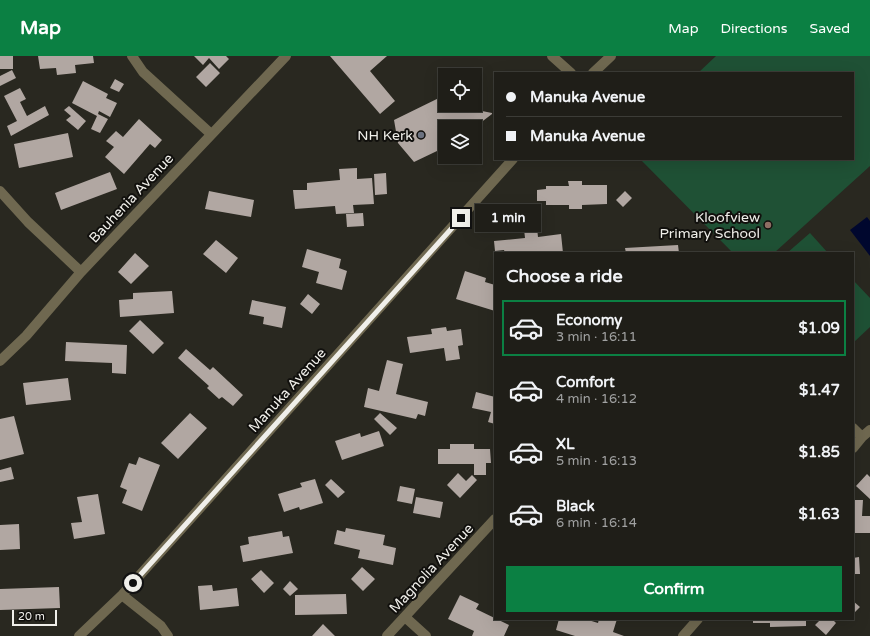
<!DOCTYPE html>
<html lang="en">
<head>
<meta charset="utf-8">
<style>
	:root { --surface:#1f1e18; --page:#272721; --text:#f1f3f6; --muted:#a1a2a2; --line:#3c3c37; --accent:#0b8043 }
	body { margin:0; font-family:"Varela Round",sans-serif; background:var(--page); color:var(--text); height:100vh; display:flex; flex-direction:column; font-size:15px; white-space:nowrap }
	* { box-sizing:border-box; margin:0 }
	p { font-size:13px; color:var(--muted) }
	.icon { flex:none; width:22px; height:22px; fill:none; stroke:currentColor; stroke-width:2; stroke-linecap:round; stroke-linejoin:round }
	.map { position:relative; flex:1; overflow:hidden }
	.side { position:absolute; left:494px; top:196px; width:360px; height:368px; display:flex; flex-direction:column; background:var(--surface); border-radius:0px; box-shadow:0 4px 16px #0002,0 0 0 1px var(--line) }
	.side>* { flex:none }
	.guide { position:absolute; left:494px; top:16px; width:360px; height:88px; border-radius:0px; box-shadow:0 4px 16px #0002,0 0 0 1px var(--line); display:grid; align-content:center; height:88px; padding:0 12px; background:var(--surface) }
	.fabs { position:absolute; left:438px; top:12px; display:grid; gap:8px }
	.fabs a { display:grid; place-items:center; width:44px; height:44px; border-radius:0px; background:var(--surface); box-shadow:0 4px 16px #0002,0 0 0 1px var(--line); font-size:20px }
	.scale { position:absolute; left:12px; bottom:10px; width:45px; box-sizing:border-box; padding-left:4px; border:2px solid #f0efea; border-top:0; font-size:11px; line-height:14px; white-space:nowrap; color:#f0efea; -webkit-text-stroke:3px #11100d; paint-order:stroke }
	.end { position:absolute; width:18px; height:18px; margin:-9px; border:5px solid #f0efea; background:#111; box-shadow:0 0 0 2px #111 }
	.from { border-radius:50% }
	.bubble { position:absolute; height:28px; border-radius:0px; background:var(--surface); box-shadow:0 4px 16px #0002,0 0 0 1px var(--line); font-size:13px; font-weight:700; line-height:28px; text-align:center }
	.guide b { display:flex; align-items:center; gap:14px; height:38px; font-size:15px }
	.guide b+b { border-top:1px solid var(--line) }
	.guide i { width:10px; height:10px; background:var(--text) }
	ul { padding:0; list-style:none }
	li { display:flex; align-items:center; gap:12px; height:56px; margin:0 8px 6px; padding:0 4px; border:2px solid transparent; border-radius:0px }
	li div { flex:1 }
	li b { display:block; font-size:15px }
	li em { font-style:normal; font-weight:700 }
	li.selected { border-color:var(--accent) }
	li>.icon { width:36px; height:36px; stroke-width:1.5 }
	h2 { padding:0 12px; font-size:18px; line-height:48px }
	.primary-button { display:flex; gap:8px; margin-top:auto; padding:8px 12px }
	.primary-button a { flex:1; height:46px; border-radius:0px; background:var(--accent); color:#fff; font-size:16px; font-weight:700; line-height:46px; text-align:center }
	header { display:flex; align-items:center; gap:24px; box-sizing:border-box; height:56px; padding:0 20px; background:var(--accent); color:#fff }
	header strong { font-size:19px }
	nav { display:flex; gap:22px; margin-inline-start:auto; font-size:14px }
	.map>svg:first-child { display:block }
</style>
</head>
<body>
<header>
<strong>Map</strong>
<nav><a>Map</a><a>Directions</a><a>Saved</a></nav>
</header>
<div class="map">
<svg width="870" height="580" viewBox="0 0 870 580">
	<rect width="100%" height="100%" fill="#292820"/>
	<path fill="#1f5135" d="M716 0H870V110L774 197H733L640 103H853V17H698Z
		M810 177 828 197H787Z
		M853 224 870 242V271L853 287Z"/>
	<path fill="#00072e" d="M867 161 870 165V200L850 174Z"/>
	<path fill="#b1a7a2" d="M0 0H13V13H0Z
		M38 0H93L94 7 75 9 76 17 57 19 56 12 40 13Z
		M194 0H226L229 3 219 13 209 2 203 9Z
		M330 0H387L370 15 395 45 380 58Z
		M210 7 220 17 206 31 196 21Z
		M12 14 16 22 0 30V20Z
		M115 23 124 28 119 36 110 32Z
		M83 25 108 38 106 42 117 47 110 61 99 55 98 58 108 63 100 77 91 73 97 60 72 47Z
		M20 32 26 43 20 46 27 60 45 50 49 59 11 80 7 70 17 65 4 40Z
		M445 39V49H472L477 54 492 57V58L475 71H445V101H458L443 108 437 95 414 106 398 87 394 64Z
		M69 50 86 65 78 74 66 64 71 60 64 54Z
		M139 63 162 84 155 92 150 88 124 118 105 101 114 91 106 85 116 75 123 81Z
		M68 77 73 101 19 112 14 88Z
		M357 112V123L372 122 374 148 353 149 354 157 336 158 335 150 295 153 293 134H307V127L340 124 339 113Z
		M110 116 117 133 61 154 55 137Z
		M386 117 387 138 375 139 374 118Z
		M568 125H582V129H607V148L582 149V153H569V149H546V145H537V134L546 133V130H569Z
		M209 135 254 144 251 161 205 153Z
		M625 135 632 142 623 151 616 144Z
		M363 157 364 170 347 171 346 158Z
		M537 172 538 181 561 178 563 197H505L504 194 495 195 494 185 525 182 524 173Z
		M216 184 238 202 226 217 203 198Z
		M678 189 679 197H626L625 192Z
		M307 193 341 203 339 212 347 215 342 234 316 227 319 216 302 211Z
		M135 197 149 210 131 228 118 216Z
		M465 215 486 222 485 226 495 229V255L456 243Z
		M172 235 174 257 120 261 119 244 133 243V237Z
		M308 238 320 248 312 258 300 248Z
		M252 244 286 251 282 272 263 268 264 261 249 258Z
		M140 264 164 287 153 298 129 275Z
		M446 271 447 275 461 273 463 289 458 290 460 303 446 305 444 292 410 297 407 281 432 278 431 273Z
		M66 286 127 289 126 318 112 317V307L65 305Z
		M186 293 210 314 213 311 243 339 233 350 222 341 219 343 207 332 209 330 178 302Z
		M387 304 403 308 396 338 428 346 425 360 418 358 416 363 364 351 368 332 379 335Z
		M68 322 71 344 26 349 23 327Z
		M476 336 495 341V368L488 366 491 356 472 352Z
		M190 357 207 372 178 403 161 387Z
		M380 357 397 372 390 379 374 363Z
		M14 360 24 398 0 404V363Z
		M379 375 384 390 342 404 335 385 360 377 361 381Z
		M450 388H474V393H490L491 407H486V419H474V408H438V393H450Z
		M139 401 160 409 142 455 122 447 127 434 120 431 129 407 136 409Z
		M11 411 14 423 0 426V414Z
		M458 417 466 425 472 419 477 424 460 442 447 429Z
		M867 418 870 421V443L856 430Z
		M315 423 323 447 300 454 299 451 284 456 278 438 302 431 300 427Z
		M331 423 345 436 338 442 325 429Z
		M400 430 415 433 412 448 397 445Z
		M98 438 105 478 74 483 71 467 82 466 77 441Z
		M416 441 443 446 440 462 413 457Z
		M853 444H863L862 460H870V477H853Z
		M19 468 20 493 0 494V469Z
		M346 472 385 479 383 489 396 492 393 509 358 502 360 494 334 488 337 474 345 476Z
		M282 475 283 481 289 480 293 497 243 506 240 490 249 488 248 481Z
		M859 501 860 518H853V502Z
		M362 511 375 523 363 535 351 523Z
		M261 514 274 527 264 537 251 523Z
		M290 525 298 533 290 540 283 533Z
		M212 529 213 535 237 532 239 550 200 554 198 530Z
		M59 531 60 552 0 554V533Z
		M346 538 347 558 295 559V539Z
		M460 539 479 548 476 553 509 569 504 580H472L474 575 448 563Z
		M853 545 860 551 853 558Z
		M559 563H585L598 567 599 563H617L613 576 624 580H575L556 574Z
		M753 563H806V570L770 571V567H753Z
		M821 563H832L836 567 826 579 815 569Z
		M323 568 335 580H312Z"/>
	<g fill="none" stroke-linecap="round" stroke-linejoin="round">
		<path stroke="#6f6850" stroke-width="10" d="M132 0 143 16 211 78
			M552 0 571 17
			M593 17 611 0
			M0 135 28 166 81 216
			M0 305 26 280 81 216 286 0
			M853 372 862 381
			M853 392 862 381 870 374
			M122 539 161 570 168 580
			M405 561 426 580
			M79 580 122 539 513 103
			M387 580 495 463
			M683 580 698 563"/>
	</g>
	<g fill="none" stroke-linecap="round" stroke-linejoin="round">
		<path stroke="#f0efea" stroke-width="5" d="M133 527 461 162"/>
	</g>
	<circle fill="#6b7280" stroke="#11100d" stroke-width="1.5" cx="421" cy="79" r="4"/>
	<circle fill="#8d6e63" stroke="#11100d" stroke-width="1.5" cx="768" cy="169" r="4"/>
	<g text-anchor="middle" stroke-width="4" stroke-linejoin="round" paint-order="stroke">
		<g font-size="14" fill="#f0efea" stroke="#11100d" text-anchor="end">
			<text x="413" y="84">NH Kerk</text>
			<text x="760" y="166">Kloofview<tspan x="760" dy="16">Primary School</tspan></text>
		</g>
		<g font-size="14" fill="#f0efea" stroke="#11100d">
			<text transform="translate(131 142) rotate(-47)" y="5">Bauhenia Avenue</text>
			<text transform="translate(287 334) rotate(-48)" y="5">Manuka Avenue</text>
			<text transform="translate(431 512) rotate(-47)" y="5">Magnolia Avenue</text>
		</g>
	</g>
</svg>
<div class="fabs">
<a><svg class="icon" aria-label="locate" viewBox="0 0 24 24"><circle cx="12" cy="12" r="6"/><path d="M12 2v4M12 18v4M2 12h4M18 12h4"/></svg></a>
<a><svg class="icon" aria-label="layers" viewBox="0 0 24 24"><path d="M12 4l9 5-9 5-9-5zM3 14l9 5 9-5"/></svg></a>
</div>
<div class="scale">20 m</div>
<i class="end from" style="left:133px;top:527px"></i>
<i class="end" style="left:461px;top:162px"></i>
<div class="bubble" style="left:475px;top:148px;width:66px">1 min</div>
<div class="guide">
<b><i class="from"></i>Manuka Avenue</b>
<b><i></i>Manuka Avenue</b>
</div>
<section class="side">
<h2>Choose a ride</h2>
<ul>
<li class="selected"><svg class="icon" aria-label="car" viewBox="0 0 24 24"><path d="M5 17H2v-5l4-1 3-4h7l3 4 3 1v5h-3M9 17h6M6 11h13"/><circle cx="7" cy="17" r="2"/><circle cx="17" cy="17" r="2"/></svg><div><b>Economy</b><p>3 min · 16:11</p></div><em>$1.09</em></li>
<li><svg class="icon" aria-label="car" viewBox="0 0 24 24"><path d="M5 17H2v-5l4-1 3-4h7l3 4 3 1v5h-3M9 17h6M6 11h13"/><circle cx="7" cy="17" r="2"/><circle cx="17" cy="17" r="2"/></svg><div><b>Comfort</b><p>4 min · 16:12</p></div><em>$1.47</em></li>
<li><svg class="icon" aria-label="car" viewBox="0 0 24 24"><path d="M5 17H2v-5l4-1 3-4h7l3 4 3 1v5h-3M9 17h6M6 11h13"/><circle cx="7" cy="17" r="2"/><circle cx="17" cy="17" r="2"/></svg><div><b>XL</b><p>5 min · 16:13</p></div><em>$1.85</em></li>
<li><svg class="icon" aria-label="car" viewBox="0 0 24 24"><path d="M5 17H2v-5l4-1 3-4h7l3 4 3 1v5h-3M9 17h6M6 11h13"/><circle cx="7" cy="17" r="2"/><circle cx="17" cy="17" r="2"/></svg><div><b>Black</b><p>6 min · 16:14</p></div><em>$1.63</em></li>
</ul>
<div class="primary-button"><a>Confirm</a></div>
</section>
</div>
</body>
</html>
